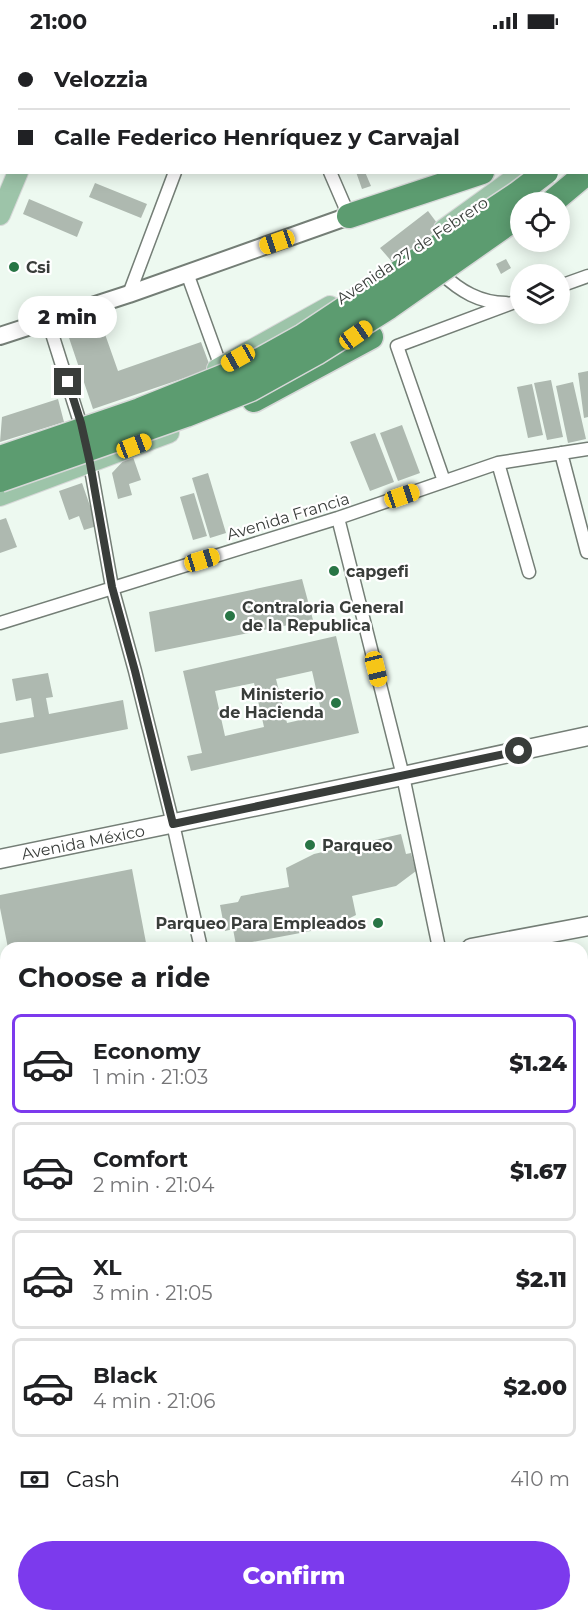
<!DOCTYPE html>
<html lang="en">
<head>
<meta charset="utf-8">
<style>
	:root { --surface:#fff; --page:#f2f2f2; --text:#202124; --muted:#757577; --line:#e0e0e0; --accent:#7c3aed }
	body { margin:0; font-family:Montserrat,sans-serif; background:var(--page); color:var(--text); height:100vh; display:flex; flex-direction:column; font-size:22px; white-space:nowrap }
	* { box-sizing:border-box; margin:0 }
	p { font-size:20px; color:var(--muted) }
	.icon { flex:none; width:33px; height:33px; fill:none; stroke:currentColor; stroke-width:2; stroke-linecap:round; stroke-linejoin:round }
	.map { position:relative; flex:1; overflow:hidden }
	.drawer { position:absolute; left:0px; top:900px; width:588px; height:680px; display:flex; flex-direction:column; background:var(--surface); border-radius:18px 18px 0 0; box-shadow:0 3px 15px #0003 }
	.drawer>* { flex:none }
	.guide { position:absolute; left:0px; top:0px; width:588px; height:132px; box-shadow:0 3px 15px #0003; display:grid; align-content:center; height:132px; padding:0 18px; background:var(--surface) }
	.buttons { position:absolute; left:510px; top:150px; display:grid; gap:12px }
	.buttons a { display:grid; place-items:center; width:60px; height:60px; border-radius:50%; background:var(--surface); box-shadow:0 3px 15px #0003; font-size:30px }
	.end { position:absolute; width:27px; height:27px; margin:-14px; border:8px solid #393d3a; background:#fff; box-shadow:0 0 0 3px #fff }
	.from { border-radius:50% }
	.bubble { position:absolute; height:42px; border-radius:21px; background:var(--surface); box-shadow:0 3px 15px #0003; font-size:20px; font-weight:800; line-height:42px; text-align:center }
	.car { position:absolute; width:18px; height:36px; margin:-18px -9px; border-radius:8px; box-shadow:0 0 4px 2px #0007; background:linear-gradient(#f5c518 24%,#345 0 40%,#f5c518 0 76%,#345 0 86%,#f5c518 0) }
	.guide b { display:flex; align-items:center; gap:21px; height:57px; font-size:22px }
	.guide b+b { border-top:2px solid var(--line) }
	.guide i { width:15px; height:15px; background:var(--text) }
	ul { padding:0; list-style:none }
	li { display:flex; align-items:center; gap:18px; height:99px; margin:0 12px 9px; padding:0 6px; border:3px solid var(--line); border-radius:9px }
	li div { flex:1 }
	li b { display:block; font-size:22px }
	li em { font-style:normal; font-weight:800 }
	li.selected { border-color:var(--accent) }
	li>.icon { width:54px; height:54px; stroke-width:1.5 }
	h2 { padding:0 18px; font-size:27px; line-height:72px }
	.pay { display:flex; align-items:center; gap:15px; height:66px; padding:0 18px; font-size:22px }
	.pay p { margin-inline-start:auto }
	.primary-button { display:flex; gap:12px; margin-top:auto; padding:12px 18px }
	.primary-button a { flex:1; height:69px; border-radius:36px; background:var(--accent); color:#fff; font-size:24px; font-weight:800; line-height:69px; text-align:center }
	.status { display:flex; justify-content:space-between; align-items:center; height:42px; padding:0 30px; background:var(--surface); direction:ltr }
	.status svg { height:16px; fill:currentColor }
	.map>svg:first-child { display:block }
</style>
</head>
<body>
<div class="status"><b>21:00</b><svg viewBox="0 0 49 12"><path d="M0 12V9h3v3zM5 12V6h3v6zM10 12V3h3v9zM15 12V0h3v12zM26 1h20v11H26zM47 4h2v5h-2z"/></svg></div>
<div class="map">
<svg width="588" height="1579" viewBox="0 0 588 1579">
	<rect width="100%" height="100%" fill="#edf9f0"/>
	<path fill="#aeb9b0" fill-rule="evenodd" d="M356 130H365L371 144 362 147Z
		M95 141 147 162 141 176 89 155Z
		M29 157 83 180 77 195 23 172Z
		M428 169 440 185 393 221 380 206Z
		M506 217 511 226 501 232 496 222Z
		M100 278 118 329 201 300 211 327 93 367 66 287Z
		M588 329V375L584 376 578 331Z
		M551 338 563 395 547 398 534 341Z
		M573 340 586 397 568 401 556 344Z
		M532 342 543 393 528 396 517 345Z
		M58 357 64 380 0 400 2 375Z
		M402 383 420 431 398 439 380 391Z
		M375 391 394 440 370 449 350 400Z
		M133 415 141 438 129 442 132 453 118 457 112 431 125 417Z
		M208 431 226 491 210 496 192 436Z
		M82 441 97 484 84 488 79 474 69 478 59 449Z
		M194 451 207 494 193 498 180 455Z
		M6 476 17 505 0 511V478Z
		M302 537 313 578 155 610 149 570Z
		M336 594 359 691 191 729 187 714 202 711 183 629ZM312 629 322 673 287 681 276 637ZM254 641 264 685 225 694 215 649Z
		M48 631 53 655 46 656 49 672 123 658 128 687 0 712V681L34 675 31 656 16 659 12 637Z
		M401 792 406 812 411 811 416 829 396 844 352 854 356 873 332 885 236 903 233 887 225 889 220 863 238 860 241 854 289 845 286 826 314 812Z
		M132 827 147 906H8L0 866V853Z
		M588 919V967L582 968V920Z
		M588 1206V1223L582 1224V1207Z
		M588 1243V1261L582 1262V1244Z
		M587 1298 588 1328 582 1329V1299Z
		M6 1354V1484L0 1485V1355Z
		M391 1574H429L431 1579H393Z
		M462 1574H487L488 1579H459L463 1577Z
		M491 1574H545L527 1579H492Z"/>
	<g fill="none" stroke-linecap="round" stroke-linejoin="round">
		<defs>
			<path id="minor" d="M474 0 477 2
				M227 2 228 0
				M384 2 385 0
				M586 48H588
				M330 130 349 174 351 173
				M187 231 221 325
				M441 231C460 249 480 261 506 261
				M560 244 588 234
				M129 252 175 130
				M48 279 83 390
				M561 411 587 510
				M89 416 112 545 135 629 173 782 201 906
				M498 421 529 530
				M444 439 397 304 520 258
				M338 476 403 734 439 906
				M0 581 338 476 498 421 588 407
				M582 1084 588 1083
				M582 1280 588 1279
				M582 1468 588 1491
				M372 1574 373 1579"/>
			<path id="tertiary" d="M0 294 129 252 349 174
				M0 1083 6 1106
				M132 1574 134 1579"/>
			<path id="secondary" d="M0 817 403 734 588 694
				M471 906 588 884
				M0 969 6 968
				M582 1476 588 1474
				M169 1579 191 1574"/>
			<path id="primary" d="M49 2 50 0
				M72 2 73 0
				M0 119 2 116
				M0 173 18 130
				M444 187 523 130
				M217 327 330 264
				M0 454 169 391"/>
			<path id="motorway" d="M586 81 588 80
				M586 101 588 100
				M349 174 482 130
				M254 358 371 295"/>
		</defs>
		<use href="#minor" stroke="#747e76" stroke-width="15"/>
		<use href="#tertiary" stroke="#747e76" stroke-width="20"/>
		<use href="#secondary" stroke="#747e76" stroke-width="21"/>
		<use href="#primary" stroke="#d7d8d8" stroke-width="22"/>
		<use href="#motorway" stroke="#d7d8d8" stroke-width="27"/>
		<use href="#minor" stroke="#fff" stroke-width="12"/>
		<use href="#tertiary" stroke="#fff" stroke-width="16"/>
		<use href="#secondary" stroke="#fff" stroke-width="18"/>
		<use href="#primary" stroke="#9dc4a9" stroke-width="20"/>
		<use href="#motorway" stroke="#5c9c70" stroke-width="24"/>
		<defs>
			<path id="motorway-bridge" d="M552 160 588 130
				M0 416 140 368 247 325 303 294 517 152 546 130
				M0 438 186 373 251 347 316 311 389 265 520 173"/>
		</defs>
		<use href="#motorway-bridge" stroke="#d7d8d8" stroke-width="27" stroke-linecap="butt"/>
		<use href="#motorway-bridge" stroke="#5c9c70" stroke-width="24"/>
	</g>
	<g fill="none" stroke-linecap="round" stroke-linejoin="round">
		<path stroke="#393d3a" stroke-width="8" d="M68 340 81 381 90 421 112 545 135 629 173 782 519 709"/>
	</g>
	<g fill="#287545" stroke="#fff" stroke-width="2">
		<circle cx="14" cy="225" r="6"/>
		<circle cx="334" cy="529" r="6"/>
		<circle cx="230" cy="574" r="6"/>
		<circle cx="336" cy="661" r="6"/>
		<circle cx="310" cy="803" r="6"/>
		<circle cx="378" cy="881" r="6"/>
	</g>
	<g text-anchor="middle" stroke-width="4.5" stroke-linejoin="round" paint-order="stroke">
		<g font-size="16" fill="#393d3a" stroke="#fff">
			<text transform="translate(412 208) rotate(-34)" y="6">Avenida 27 de Febrero</text>
			<text transform="translate(288 474) rotate(-17)" y="6">Avenida Francia</text>
			<text transform="translate(83 800) rotate(-11)" y="6">Avenida México</text>
		</g>
		<g font-size="16" font-weight="bold" fill="#393d3a" stroke="#fff" text-anchor="start">
			<text x="26" y="231">Csi</text>
			<text x="346" y="535">capgefi</text>
			<text x="242" y="571">Contraloria General<tspan x="242" dy="18">de la Republica</tspan></text>
			<text x="324" y="658" text-anchor="end">Ministerio<tspan x="324" dy="18">de Hacienda</tspan></text>
			<text x="322" y="809">Parqueo</text>
			<text x="366" y="887" text-anchor="end">Parqueo Para Empleados</text>
		</g>
	</g>
</svg>
<div class="buttons">
<a><svg class="icon" aria-label="locate" viewBox="0 0 24 24"><circle cx="12" cy="12" r="6"/><path d="M12 2v4M12 18v4M2 12h4M18 12h4"/></svg></a>
<a><svg class="icon" aria-label="layers" viewBox="0 0 24 24"><path d="M12 4l9 5-9 5-9-5zM3 14l9 5 9-5"/></svg></a>
</div>
<i class="end from" style="left:519px;top:709px"></i>
<i class="end" style="left:68px;top:340px"></i>
<div class="bubble" style="left:18px;top:254px;width:99px">2 min</div>
<i class="car" style="left:277px;top:200px;rotate:251deg"></i>
<i class="car" style="left:356px;top:293px;rotate:55deg"></i>
<i class="car" style="left:238px;top:316px;rotate:241deg"></i>
<i class="car" style="left:134px;top:404px;rotate:69deg"></i>
<i class="car" style="left:402px;top:454px;rotate:71deg"></i>
<i class="car" style="left:202px;top:518px;rotate:73deg"></i>
<i class="car" style="left:376px;top:627px;rotate:166deg"></i>
<div class="guide">
<b><i class="from"></i>Velozzia</b>
<b><i></i>Calle Federico Henríquez y Carvajal</b>
</div>
<section class="drawer">
<h2>Choose a ride</h2>
<ul>
<li class="selected"><svg class="icon" aria-label="car" viewBox="0 0 24 24"><path d="M5 17H2v-5l4-1 3-4h7l3 4 3 1v5h-3M9 17h6M6 11h13"/><circle cx="7" cy="17" r="2"/><circle cx="17" cy="17" r="2"/></svg><div><b>Economy</b><p>1 min · 21:03</p></div><em>$1.24</em></li>
<li><svg class="icon" aria-label="car" viewBox="0 0 24 24"><path d="M5 17H2v-5l4-1 3-4h7l3 4 3 1v5h-3M9 17h6M6 11h13"/><circle cx="7" cy="17" r="2"/><circle cx="17" cy="17" r="2"/></svg><div><b>Comfort</b><p>2 min · 21:04</p></div><em>$1.67</em></li>
<li><svg class="icon" aria-label="car" viewBox="0 0 24 24"><path d="M5 17H2v-5l4-1 3-4h7l3 4 3 1v5h-3M9 17h6M6 11h13"/><circle cx="7" cy="17" r="2"/><circle cx="17" cy="17" r="2"/></svg><div><b>XL</b><p>3 min · 21:05</p></div><em>$2.11</em></li>
<li><svg class="icon" aria-label="car" viewBox="0 0 24 24"><path d="M5 17H2v-5l4-1 3-4h7l3 4 3 1v5h-3M9 17h6M6 11h13"/><circle cx="7" cy="17" r="2"/><circle cx="17" cy="17" r="2"/></svg><div><b>Black</b><p>4 min · 21:06</p></div><em>$2.00</em></li>
</ul>
<div class="pay"><svg class="icon" aria-label="cash" viewBox="0 0 24 24"><path d="M3 7h18v10H3z"/><circle cx="12" cy="12" r="2"/></svg>Cash<p>410 m</p></div>
<div class="primary-button"><a>Confirm</a></div>
</section>
</div>
</body>
</html>
